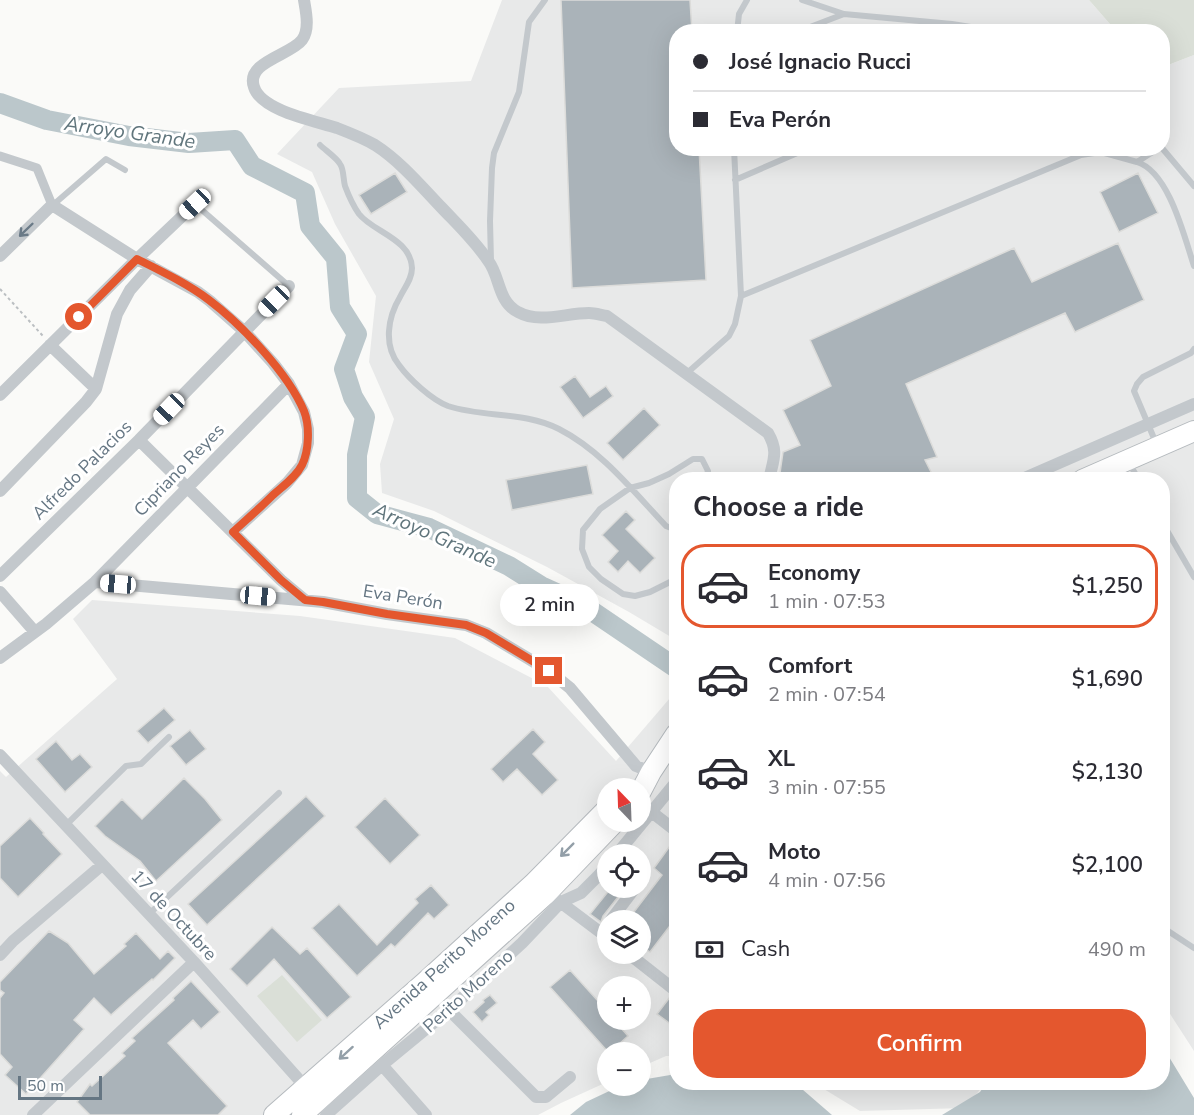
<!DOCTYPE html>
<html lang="en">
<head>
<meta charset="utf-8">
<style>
	:root { --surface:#fff; --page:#f2f2f3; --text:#2b2b33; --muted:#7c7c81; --line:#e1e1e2; --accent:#e4572e }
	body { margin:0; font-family:"Nunito Sans",sans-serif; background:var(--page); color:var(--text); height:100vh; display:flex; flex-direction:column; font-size:22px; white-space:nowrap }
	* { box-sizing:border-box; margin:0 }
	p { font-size:20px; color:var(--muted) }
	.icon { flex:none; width:33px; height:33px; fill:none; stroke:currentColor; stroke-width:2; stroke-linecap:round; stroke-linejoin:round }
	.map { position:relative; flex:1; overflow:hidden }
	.panel { position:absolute; left:669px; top:472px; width:501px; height:618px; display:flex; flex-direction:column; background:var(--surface); border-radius:24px; box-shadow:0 6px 24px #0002 }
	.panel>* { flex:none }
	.hud { position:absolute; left:669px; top:24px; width:501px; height:132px; border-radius:24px; box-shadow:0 6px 24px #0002; display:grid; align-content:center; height:132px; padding:0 24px; background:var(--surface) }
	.needle { width:39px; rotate:337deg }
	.buttons { position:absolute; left:597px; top:778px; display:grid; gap:12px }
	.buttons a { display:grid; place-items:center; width:54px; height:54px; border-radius:50%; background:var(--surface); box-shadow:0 6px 24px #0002; font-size:30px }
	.scale { position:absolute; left:18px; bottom:15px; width:84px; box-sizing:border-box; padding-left:6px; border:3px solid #657683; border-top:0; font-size:16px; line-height:21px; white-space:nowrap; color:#657683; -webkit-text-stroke:4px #fff; paint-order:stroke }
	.end { position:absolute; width:27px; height:27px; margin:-14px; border:8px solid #e4572e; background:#fff; box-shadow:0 0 0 3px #fff }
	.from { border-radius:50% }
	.bubble { position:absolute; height:42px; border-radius:21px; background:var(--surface); box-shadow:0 6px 24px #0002; font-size:20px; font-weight:600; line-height:42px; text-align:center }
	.car { position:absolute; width:18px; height:36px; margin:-18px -9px; border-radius:8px; box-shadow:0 0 4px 2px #0007; background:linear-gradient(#fff 24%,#345 0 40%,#fff 0 76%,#345 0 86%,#fff 0) }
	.hud b { display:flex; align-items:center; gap:21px; height:57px; font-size:22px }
	.hud b+b { border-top:2px solid var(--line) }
	.hud i { width:15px; height:15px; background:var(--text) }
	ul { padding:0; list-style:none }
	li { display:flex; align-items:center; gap:18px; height:84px; margin:0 12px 9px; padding:0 12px; border:3px solid transparent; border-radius:24px }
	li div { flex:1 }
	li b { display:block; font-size:22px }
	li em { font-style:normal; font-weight:600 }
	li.selected { border-color:var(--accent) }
	li>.icon { width:54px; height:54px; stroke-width:1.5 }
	h2 { padding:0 24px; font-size:27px; line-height:72px }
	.pay { display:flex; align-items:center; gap:15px; height:66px; padding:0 24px; font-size:22px }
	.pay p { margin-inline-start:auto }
	.primary-button { display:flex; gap:12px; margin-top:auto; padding:12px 24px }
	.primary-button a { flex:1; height:69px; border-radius:24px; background:var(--accent); color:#fff; font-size:24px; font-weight:600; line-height:69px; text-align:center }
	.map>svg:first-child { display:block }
</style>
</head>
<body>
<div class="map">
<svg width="1194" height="1115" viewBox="0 0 1194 1115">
	<rect width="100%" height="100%" fill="#fafaf8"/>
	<path fill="#e8e9e9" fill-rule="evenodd" d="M502 0H1089L1116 31 676 32V148H1162L1163 67 1194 55V1051L1163 1003 1162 480H676V640L629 612 547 567 434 511 382 493 380 464 394 419 369 362 376 296 335 224 312 172 277 154 339 88 471 81Z
		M92 600 300 616 455 638 547 686 616 761 676 691V1056H666L641 1067 640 1053H608L607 1082 561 1103 538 1115H0V771L6 777 117 679 73 619ZM608 789H640V822H608ZM608 855H640V888H608ZM608 921H640V954H608ZM608 987H640V1020H608Z
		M814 1083H986L964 1108 860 1111Z"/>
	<path fill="#dadfd7" d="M1089 0H1194V55L1163 67 1162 32 1116 31Z
		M282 975 322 1020 297 1042 257 996Z"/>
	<path fill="#bbc7cb" d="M1163 1047 1194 1098V1115H942L980 1092 986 1083H1162Z
		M676 1074V1083H795L832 1115H570L586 1102 620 1086H640L641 1080Z"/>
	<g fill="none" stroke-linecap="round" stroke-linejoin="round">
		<path stroke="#bbc7cb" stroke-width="20" d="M0 103 47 120 129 136 189 143 235 140 252 166 305 193 310 226 336 258 340 307 357 334 344 369 353 397 365 417 357 455V498L377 514 429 528 509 566 541 586 583 605 676 668"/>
	</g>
	<path fill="#aab3b9" stroke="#dcdcda" stroke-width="1.5" d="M561 0H690L692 32H676V148H699L706 280 572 288Z
		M395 173 407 192 371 214 359 195Z
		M1138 173 1158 213 1119 232 1100 192Z
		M1118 243 1144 300 1075 332 1065 313 906 384 937 457 925 460 935 480H779L783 452 800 445 783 410 831 386 810 340 1014 248 1032 282Z
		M575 376 590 397 606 386 613 396 583 418 560 387Z
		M644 408 660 425 623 460 607 443Z
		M587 465 593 494 512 510 506 480Z
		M626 511 635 520 626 529 655 558 640 573 628 561 618 572 608 562 618 551 602 535Z
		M164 708 175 720 148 743 137 731Z
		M533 729 545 742 533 754 558 780 542 795 517 769 503 782 491 769Z
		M190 730 206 749 186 765 170 746Z
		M56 741 72 760 80 754 92 767 65 792 36 759Z
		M184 778 205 799 222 820 156 881 140 861 105 836 95 826 122 799 142 819Z
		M306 796 325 816 207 925 188 904Z
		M385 798 420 835 390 864 355 827Z
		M30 818 44 833 43 834 62 854 18 897 0 878V846Z
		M675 839H676V918L650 952 640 945V921H627L662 875 654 868Z
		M431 885 449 905 434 919 428 913 395 947 391 944 357 976 312 928 339 904 377 945 418 903 415 899Z
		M611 888H625L603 916 601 922 590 914Z
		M272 927 300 954 307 948 351 997 327 1018 274 959 247 986 230 969Z
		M49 931 68 943 94 974 126 946 124 944 136 933 160 959 168 951 175 958 153 980 152 979 130 998 111 1015 94 998 74 1020 84 1029 26 1094 5 1075 12 1067 0 1054V998L4 993 0 990V982Z
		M570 970 608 1012V1020H614L628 1036 609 1053 550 987Z
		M191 981 220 1012 201 1029 193 1020 168 1043 227 1106 218 1115H90L77 1102 90 1084 92 1086 125 1056 122 1053 135 1041 132 1038 174 1000 173 998Z
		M490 995 497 1003 486 1012 489 1015 482 1022 473 1012 484 1002 483 1000Z
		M670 997 676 999V1019L672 1025 657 1014Z"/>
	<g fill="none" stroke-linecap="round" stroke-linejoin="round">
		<defs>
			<path id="primary" d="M1082 480 1194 431
				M640 793 651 772 676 734
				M274 1115 424 983 533 884 608 808
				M302 1115 546 894 615 822"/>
		</defs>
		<use href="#primary" stroke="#b5babe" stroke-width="22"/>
		<path stroke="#bbbfc2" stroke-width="2" stroke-dasharray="3 3" stroke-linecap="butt" d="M0 289 43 336"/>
		<path stroke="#c3c8cc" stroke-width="6" d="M802 0 844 14 952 24 977 28 1012 30 1020 32
			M737 32 739 14 747 0
			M797 32 844 14
			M936 32 949 26
			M320 145C325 150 337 158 340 164 344 169 343 179 345 186 348 194 354 207 359 214 373 232 411 239 412 268 412 279 405 287 400 297 388 317 383 345 399 365 409 379 432 400 448 406 484 418 524 411 559 429 602 451 633 491 666 526L676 530
			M1162 148 1194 186
			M1137 162C1169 172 1184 236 1194 266
			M735 180 809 148
			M195 204 289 286
			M53 205 106 159 125 170
			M491 261 490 221 492 168 494 153 519 92 529 22 545 0
			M741 296 1081 155 1101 152 1137 162 1159 148
			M687 373 729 336 735 324 741 296 734 148
			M1156 443 1134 391 1137 384 1143 377 1191 353 1194 349
			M1129 463 1139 480
			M1162 522 1194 577
			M676 576 674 580 650 592 635 596 623 594 601 579 589 567 582 549 583 530 600 509 630 488 649 483 669 474 693 459H702L708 471 705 480
			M66 825 126 766 141 764 169 737
			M149 914 279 793
			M1162 927 1194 948"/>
		<path stroke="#c3c8cc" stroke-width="9" d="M0 156 37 168 52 205"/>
		<path stroke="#c3c8cc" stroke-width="12" d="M304 0C306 12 310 29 302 40 291 55 245 62 254 87 261 111 316 121 337 128 350 133 363 138 375 145 400 161 421 186 441 207 458 225 476 242 489 262 500 277 498 302 518 312 540 324 565 313 589 313 595 313 601 315 607 316L768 433C779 452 773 460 769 480
			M0 256 52 205 137 259 198 292 210 301 244 331 273 363 289 384 304 412 308 429V443L302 465 287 483 233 532
			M50 345 96 389
			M0 395 137 259 195 204
			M139 440 281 580 305 600
			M1020 480 1194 404
			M0 491 86 402 96 389 117 314 130 290 151 266
			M0 576 139 440 289 286
			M95 582 323 602 387 614 466 625 486 633 549 671 570 688 636 766 651 772
			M0 592 35 632
			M0 658 46 624 95 582 289 384
			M0 755 194 962 310 1092
			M640 803 676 831
			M616 855 676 782
			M640 881 643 877
			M556 899 608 938
			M610 921 635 888
			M629 954 676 991
			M0 955 13 941 102 865
			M449 1010 536 1097H546L570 1077
			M382 1065 426 1115
			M33 1115 194 962
			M326 1115 382 1065 449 1010 522 943 561 902 581 893 597 877 608 865"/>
		<use href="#primary" stroke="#fff" stroke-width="20"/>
	</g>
	<defs><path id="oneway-shaft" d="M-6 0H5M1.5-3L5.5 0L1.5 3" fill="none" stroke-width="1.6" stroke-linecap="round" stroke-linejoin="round" transform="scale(1.5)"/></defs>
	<use stroke="#6a7a87" href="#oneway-shaft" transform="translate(26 230) rotate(136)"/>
	<g stroke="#939fa8">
		<use href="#oneway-shaft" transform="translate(567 850) rotate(135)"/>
		<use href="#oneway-shaft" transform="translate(346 1053) rotate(138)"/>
	</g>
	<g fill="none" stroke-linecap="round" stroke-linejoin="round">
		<path stroke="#e4572e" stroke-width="8" d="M79 317 137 259C161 271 188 284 209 300 242 325 288 373 304 411 310 426 309 451 302 465 296 477 283 486 273 495 260 508 246 520 233 532L281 580 305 600 323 602 387 614 466 625 486 633 549 671"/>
	</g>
	<g text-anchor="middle" stroke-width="6" stroke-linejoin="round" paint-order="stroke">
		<g font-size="18" fill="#657683" stroke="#fff">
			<text transform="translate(82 470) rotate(-45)" y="6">Alfredo Palacios</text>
			<text transform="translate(179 470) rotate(-46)" y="6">Cipriano Reyes</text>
			<text transform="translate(403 597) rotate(9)" y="6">Eva Perón</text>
			<text transform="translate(174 915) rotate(47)" y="6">17 de Octubre</text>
			<text transform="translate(444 964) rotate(-42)" y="6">Avenida Perito Moreno</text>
			<text transform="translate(468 991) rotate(-42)" y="6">Perito Moreno</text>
		</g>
		<g font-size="20" font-style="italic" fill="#60757c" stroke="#fff">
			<text transform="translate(130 132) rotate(8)" y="7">Arroyo Grande</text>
			<text transform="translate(435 535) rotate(24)" y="7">Arroyo Grande</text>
		</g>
	</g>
</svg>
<div class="buttons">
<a><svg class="needle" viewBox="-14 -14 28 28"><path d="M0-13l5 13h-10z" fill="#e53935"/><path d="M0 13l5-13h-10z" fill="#7c7c81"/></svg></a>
<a><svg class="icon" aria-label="locate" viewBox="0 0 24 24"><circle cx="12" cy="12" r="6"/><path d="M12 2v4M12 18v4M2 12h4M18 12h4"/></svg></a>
<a><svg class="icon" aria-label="layers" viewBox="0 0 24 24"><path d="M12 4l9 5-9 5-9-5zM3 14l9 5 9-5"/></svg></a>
<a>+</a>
<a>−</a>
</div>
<div class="scale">50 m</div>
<i class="end from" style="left:79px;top:317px"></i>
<i class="end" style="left:549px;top:671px"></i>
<div class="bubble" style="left:500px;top:584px;width:99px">2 min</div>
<i class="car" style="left:195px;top:204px;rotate:227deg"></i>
<i class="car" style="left:274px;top:301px;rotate:225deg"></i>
<i class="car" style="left:169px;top:409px;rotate:224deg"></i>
<i class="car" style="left:118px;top:584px;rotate:275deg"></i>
<i class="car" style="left:258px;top:596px;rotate:95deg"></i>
<div class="hud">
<b><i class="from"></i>José Ignacio Rucci</b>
<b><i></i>Eva Perón</b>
</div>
<section class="panel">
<h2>Choose a ride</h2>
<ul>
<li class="selected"><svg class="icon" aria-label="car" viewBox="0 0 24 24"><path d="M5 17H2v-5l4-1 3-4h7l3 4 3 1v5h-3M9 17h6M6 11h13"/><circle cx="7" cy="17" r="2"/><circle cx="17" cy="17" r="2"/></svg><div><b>Economy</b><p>1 min · 07:53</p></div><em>$1,250</em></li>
<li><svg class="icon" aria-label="car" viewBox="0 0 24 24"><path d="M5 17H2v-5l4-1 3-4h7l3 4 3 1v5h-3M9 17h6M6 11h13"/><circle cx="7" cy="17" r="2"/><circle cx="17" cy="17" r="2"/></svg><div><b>Comfort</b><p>2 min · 07:54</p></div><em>$1,690</em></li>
<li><svg class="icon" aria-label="car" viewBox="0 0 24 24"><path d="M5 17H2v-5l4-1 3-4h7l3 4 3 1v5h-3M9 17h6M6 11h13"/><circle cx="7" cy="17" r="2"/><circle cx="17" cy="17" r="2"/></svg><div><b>XL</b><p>3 min · 07:55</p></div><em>$2,130</em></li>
<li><svg class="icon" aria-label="car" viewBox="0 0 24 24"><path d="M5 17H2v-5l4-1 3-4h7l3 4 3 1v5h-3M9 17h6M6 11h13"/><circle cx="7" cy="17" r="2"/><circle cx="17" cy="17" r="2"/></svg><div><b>Moto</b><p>4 min · 07:56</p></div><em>$2,100</em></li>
</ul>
<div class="pay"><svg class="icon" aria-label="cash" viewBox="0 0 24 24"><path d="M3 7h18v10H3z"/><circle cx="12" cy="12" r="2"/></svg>Cash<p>490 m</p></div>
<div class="primary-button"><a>Confirm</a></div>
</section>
</div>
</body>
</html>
